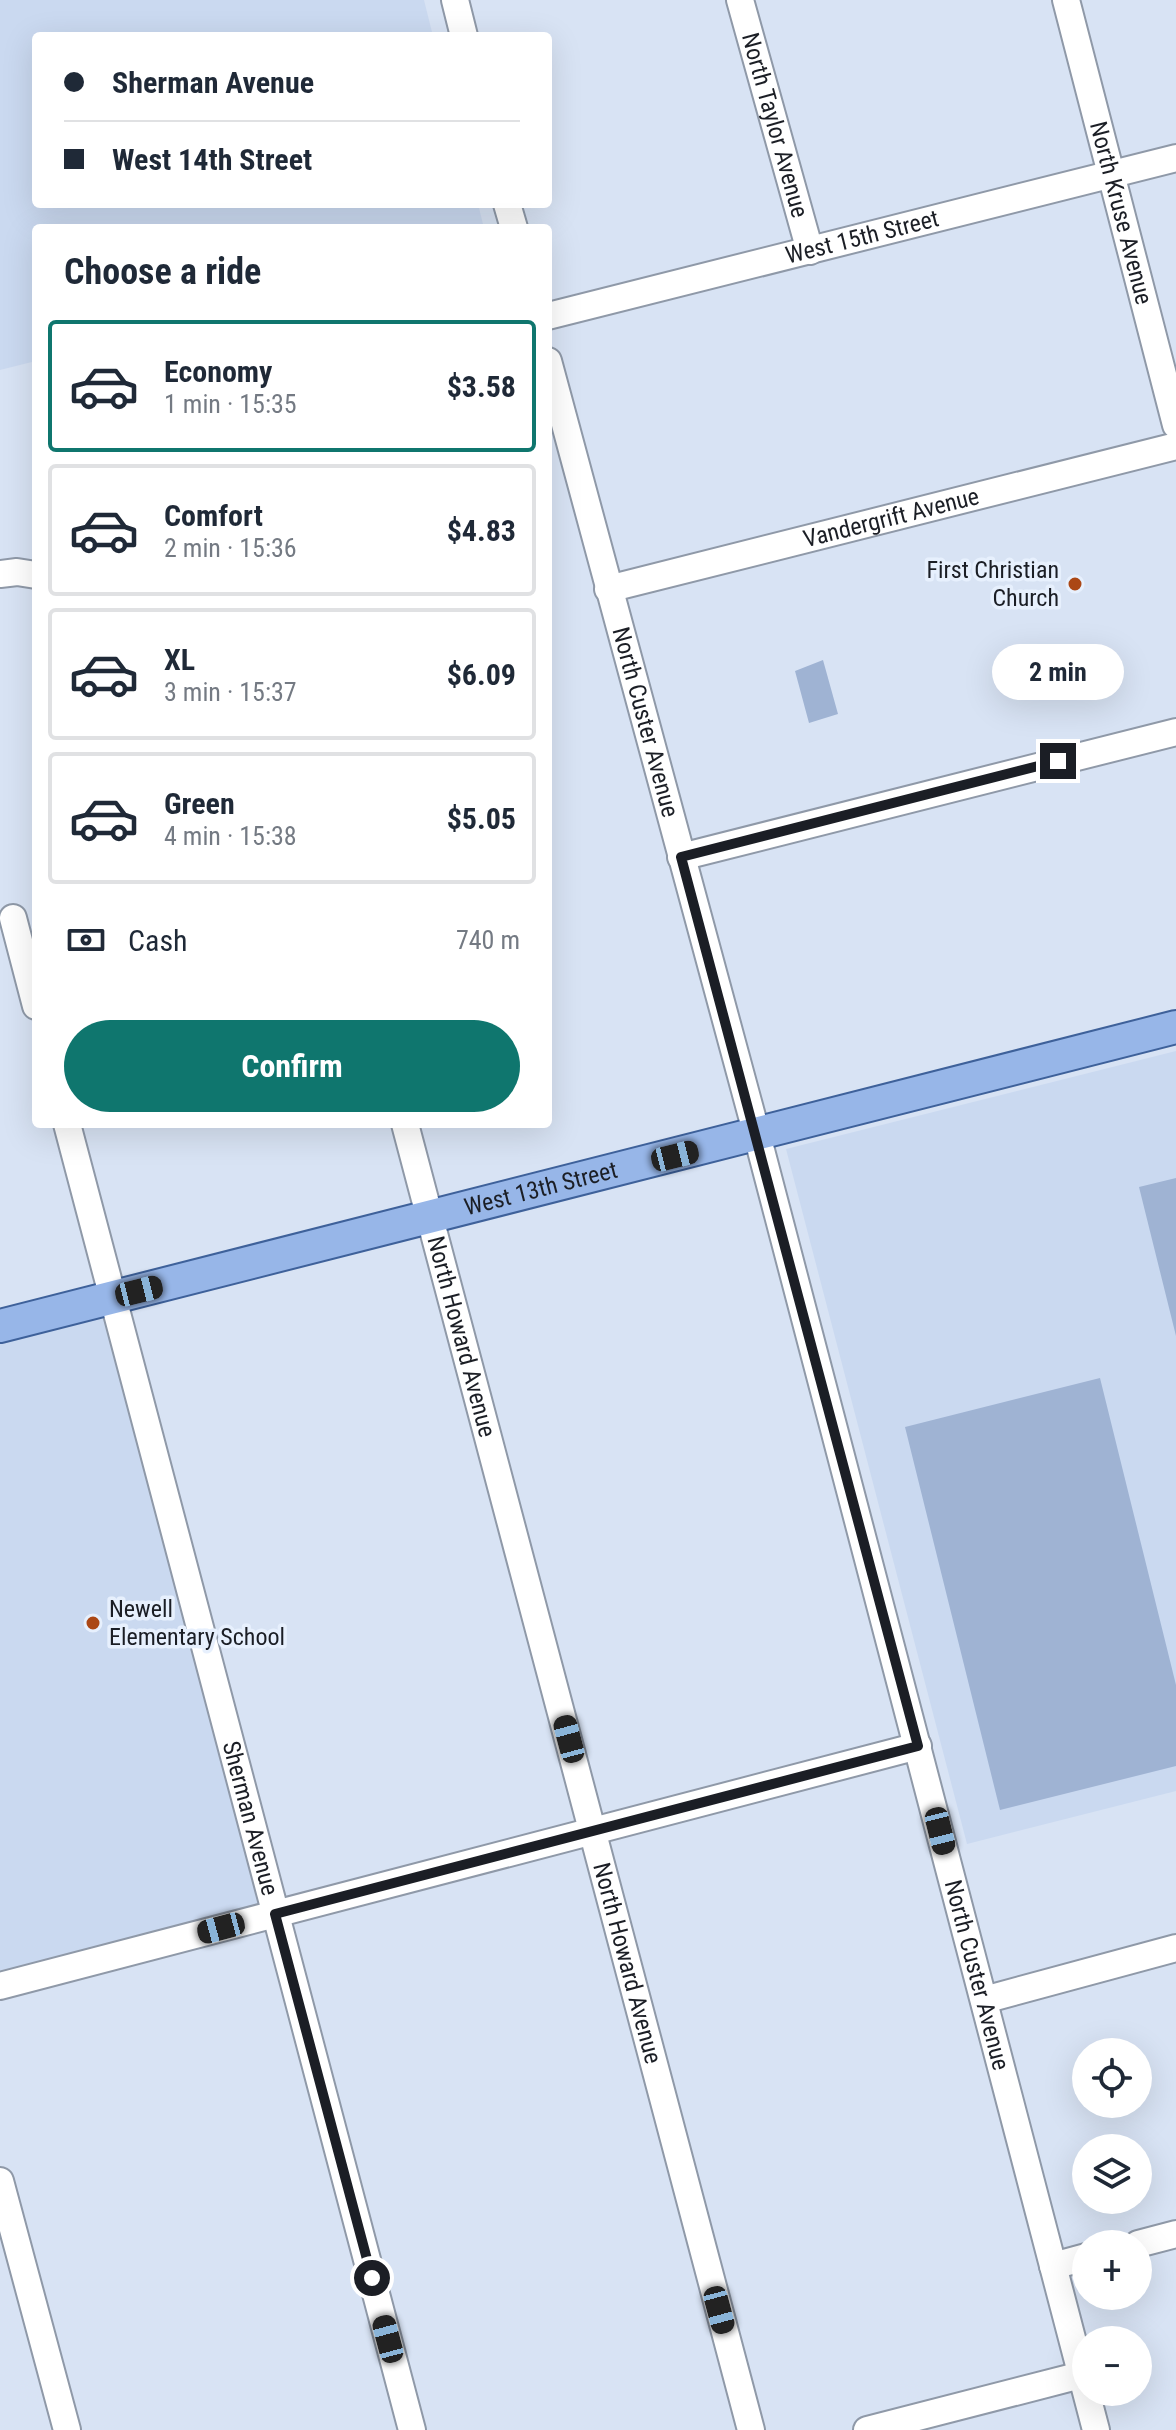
<!DOCTYPE html>
<html lang="en">
<head>
<meta charset="utf-8">
<style>
	:root { --surface:#fff; --page:#f6f6f7; --text:#1f2937; --muted:#747a83; --line:#e0e1e3; --accent:#0f766e }
	body { margin:0; font-family:"Roboto Condensed",sans-serif; background:var(--page); color:var(--text); height:100vh; display:flex; flex-direction:column; font-size:30px; white-space:nowrap }
	* { box-sizing:border-box; margin:0 }
	p { font-size:26px; color:var(--muted) }
	.icon { flex:none; width:44px; height:44px; fill:none; stroke:currentColor; stroke-width:2; stroke-linecap:round; stroke-linejoin:round }
	.map { position:relative; flex:1; overflow:hidden }
	.panel { position:absolute; left:32px; top:224px; width:520px; height:904px; display:flex; flex-direction:column; background:var(--surface); border-radius:8px; box-shadow:0 8px 32px #0002 }
	.panel>* { flex:none }
	.guide { position:absolute; left:32px; top:32px; width:520px; height:176px; border-radius:8px; box-shadow:0 8px 32px #0002; display:grid; align-content:center; height:176px; padding:0 32px; background:var(--surface) }
	.tools { position:absolute; left:1072px; top:2038px; display:grid; gap:16px }
	.tools a { display:grid; place-items:center; width:80px; height:80px; border-radius:50%; background:var(--surface); box-shadow:0 8px 32px #0002; font-size:40px }
	.end { position:absolute; width:36px; height:36px; margin:-18px; border:10px solid #1b1e25; background:#fff; box-shadow:0 0 0 4px #fff }
	.from { border-radius:50% }
	.bubble { position:absolute; height:56px; border-radius:28px; background:var(--surface); box-shadow:0 8px 32px #0002; font-size:26px; font-weight:700; line-height:56px; text-align:center }
	.car { position:absolute; width:24px; height:48px; margin:-24px -12px; border-radius:10px; box-shadow:0 0 6px 2px #0007; background:linear-gradient(#222 24%,#8ab4d8 0 40%,#222 0 76%,#8ab4d8 0 86%,#222 0) }
	.guide b { display:flex; align-items:center; gap:28px; height:76px; font-size:30px }
	.guide b+b { border-top:2px solid var(--line) }
	.guide i { width:20px; height:20px; background:var(--text) }
	ul { padding:0; list-style:none }
	li { display:flex; align-items:center; gap:24px; height:132px; margin:0 16px 12px; padding:0 16px; border:4px solid var(--line); border-radius:8px }
	li div { flex:1 }
	li b { display:block; font-size:30px }
	li em { font-style:normal; font-weight:700 }
	li.current { border-color:var(--accent) }
	li>.icon { width:72px; height:72px; stroke-width:1.5 }
	h2 { padding:0 32px; font-size:36px; line-height:96px }
	.pay { display:flex; align-items:center; gap:20px; height:88px; padding:0 32px; font-size:30px }
	.pay p { margin-inline-start:auto }
	.button { display:flex; gap:16px; margin-top:auto; padding:16px 32px }
	.button a { flex:1; height:92px; border-radius:48px; background:var(--accent); color:#fff; font-size:32px; font-weight:700; line-height:92px; text-align:center }
	.map>svg:first-child { display:block }
</style>
</head>
<body>
<div class="map">
<svg width="1176" height="2430" viewBox="0 0 1176 2430">
	<rect width="100%" height="100%" fill="#d8e3f4"/>
	<path fill="#cad9f0" d="M0 0H424L433 36H36V204H478L484 228H36V361L0 370Z
		M1176 1051V1791L967 1844 786 1149Z
		M103 1315 261 1905 0 1976V1341Z"/>
	<path fill="#9fb3d3" d="M823 660 838 714 809 723 795 671Z
		M1176 1178V1336L1139 1187Z
		M1100 1378 1176 1685V1766L1000 1810 905 1427Z"/>
	<g fill="none" stroke-linecap="round" stroke-linejoin="round">
		<defs>
			<g id="minor">
				<path d="M455 0 464 36"/>
				<path id="s1" d="M740 0 810 251"/>
				<path id="s2" d="M1066 0 1176 425"/>
				<path d="M507 204 514 228"/>
				<path id="s3" d="M548 316 1176 158"/>
				<path id="s4" d="M548 361 757 1135 1096 2430"/>
				<path d="M0 574 17 572 36 575"/>
				<path id="s5" d="M608 589 1176 446"/>
				<path d="M681 857 1176 732"/>
				<path d="M13 918 36 1006"/>
				<path id="s6" d="M67 1124 412 2430"/>
				<path id="s7" d="M405 1124 751 2430"/>
				<path d="M0 1986 918 1746"/>
				<path d="M984 2000 1176 1948"/>
				<path d="M0 2181 67 2430"/>
				<path d="M1138 2244 1176 2234"/>
				<path d="M1053 2266 1086 2257"/>
				<path d="M867 2430 1081 2375"/>
			</g>
			<g id="major">
				<path id="s8" d="M0 1326 1176 1027"/>
			</g>
		</defs>
		<use href="#minor" stroke="#8f99a8" stroke-width="30"/>
		<use href="#major" stroke="#3e619a" stroke-width="36"/>
		<use href="#minor" stroke="#fff" stroke-width="26"/>
		<use href="#major" stroke="#97b6e8" stroke-width="32"/>
	</g>
	<g fill="none" stroke-linecap="round" stroke-linejoin="round">
		<path stroke="#1b1e25" stroke-width="10" d="M372 2278 275 1914 918 1746 681 857 1058 761"/>
	</g>
	<g fill="#ab4715" stroke="#e7f0fd" stroke-width="3">
		<circle cx="1075" cy="584" r="8"/>
		<circle cx="93" cy="1623" r="8"/>
	</g>
	<g text-anchor="middle" stroke-width="7" stroke-linejoin="round" paint-order="stroke">
		<g font-size="24" fill="#1b1e25" stroke="#e7f0fd">
			<text dy="8" stroke="none"><textPath href="#s1" startOffset="130">North Taylor Avenue</textPath></text>
			<text dy="8" stroke="none"><textPath href="#s2" startOffset="220">North Kruse Avenue</textPath></text>
			<text dy="8" stroke="none"><textPath href="#s3" startOffset="324">West 15th Street</textPath></text>
			<text dy="8" stroke="none"><textPath href="#s5" startOffset="292">Vandergrift Avenue</textPath></text>
			<text dy="8" stroke="none"><textPath href="#s4" startOffset="374">North Custer Avenue</textPath></text>
			<text dy="8" stroke="none"><textPath href="#s8" startOffset="558">West 13th Street</textPath></text>
			<text dy="8" stroke="none"><textPath href="#s7" startOffset="220">North Howard Avenue</textPath></text>
			<text dy="8" stroke="none"><textPath href="#s6" startOffset="718">Sherman Avenue</textPath></text>
			<text dy="8" stroke="none"><textPath href="#s7" startOffset="868">North Howard Avenue</textPath></text>
			<text dy="8" stroke="none"><textPath href="#s4" startOffset="1670">North Custer Avenue</textPath></text>
		</g>
		<g font-size="24" fill="#1b1e25" stroke="#e7f0fd" text-anchor="end">
			<text x="1059" y="578">First Christian<tspan x="1059" dy="28">Church</tspan></text>
			<text x="109" y="1617" text-anchor="start">Newell<tspan x="109" dy="28">Elementary School</tspan></text>
		</g>
	</g>
</svg>
<div class="tools">
<a><svg class="icon" aria-label="locate" viewBox="0 0 24 24"><circle cx="12" cy="12" r="6"/><path d="M12 2v4M12 18v4M2 12h4M18 12h4"/></svg></a>
<a><svg class="icon" aria-label="layers" viewBox="0 0 24 24"><path d="M12 4l9 5-9 5-9-5zM3 14l9 5 9-5"/></svg></a>
<a>+</a>
<a>−</a>
</div>
<i class="end from" style="left:372px;top:2278px"></i>
<i class="end" style="left:1058px;top:761px"></i>
<div class="bubble" style="left:992px;top:644px;width:132px">2 min</div>
<i class="car" style="left:675px;top:1156px;rotate:76deg"></i>
<i class="car" style="left:139px;top:1291px;rotate:76deg"></i>
<i class="car" style="left:569px;top:1739px;rotate:345deg"></i>
<i class="car" style="left:940px;top:1831px;rotate:166deg"></i>
<i class="car" style="left:221px;top:1928px;rotate:255deg"></i>
<i class="car" style="left:719px;top:2310px;rotate:165deg"></i>
<i class="car" style="left:388px;top:2339px;rotate:345deg"></i>
<div class="guide">
<b><i class="from"></i>Sherman Avenue</b>
<b><i></i>West 14th Street</b>
</div>
<section class="panel">
<h2>Choose a ride</h2>
<ul>
<li class="current"><svg class="icon" aria-label="car" viewBox="0 0 24 24"><path d="M5 17H2v-5l4-1 3-4h7l3 4 3 1v5h-3M9 17h6M6 11h13"/><circle cx="7" cy="17" r="2"/><circle cx="17" cy="17" r="2"/></svg><div><b>Economy</b><p>1 min · 15:35</p></div><em>$3.58</em></li>
<li><svg class="icon" aria-label="car" viewBox="0 0 24 24"><path d="M5 17H2v-5l4-1 3-4h7l3 4 3 1v5h-3M9 17h6M6 11h13"/><circle cx="7" cy="17" r="2"/><circle cx="17" cy="17" r="2"/></svg><div><b>Comfort</b><p>2 min · 15:36</p></div><em>$4.83</em></li>
<li><svg class="icon" aria-label="car" viewBox="0 0 24 24"><path d="M5 17H2v-5l4-1 3-4h7l3 4 3 1v5h-3M9 17h6M6 11h13"/><circle cx="7" cy="17" r="2"/><circle cx="17" cy="17" r="2"/></svg><div><b>XL</b><p>3 min · 15:37</p></div><em>$6.09</em></li>
<li><svg class="icon" aria-label="car" viewBox="0 0 24 24"><path d="M5 17H2v-5l4-1 3-4h7l3 4 3 1v5h-3M9 17h6M6 11h13"/><circle cx="7" cy="17" r="2"/><circle cx="17" cy="17" r="2"/></svg><div><b>Green</b><p>4 min · 15:38</p></div><em>$5.05</em></li>
</ul>
<div class="pay"><svg class="icon" aria-label="cash" viewBox="0 0 24 24"><path d="M3 7h18v10H3z"/><circle cx="12" cy="12" r="2"/></svg>Cash<p>740 m</p></div>
<div class="button"><a>Confirm</a></div>
</section>
</div>
</body>
</html>
